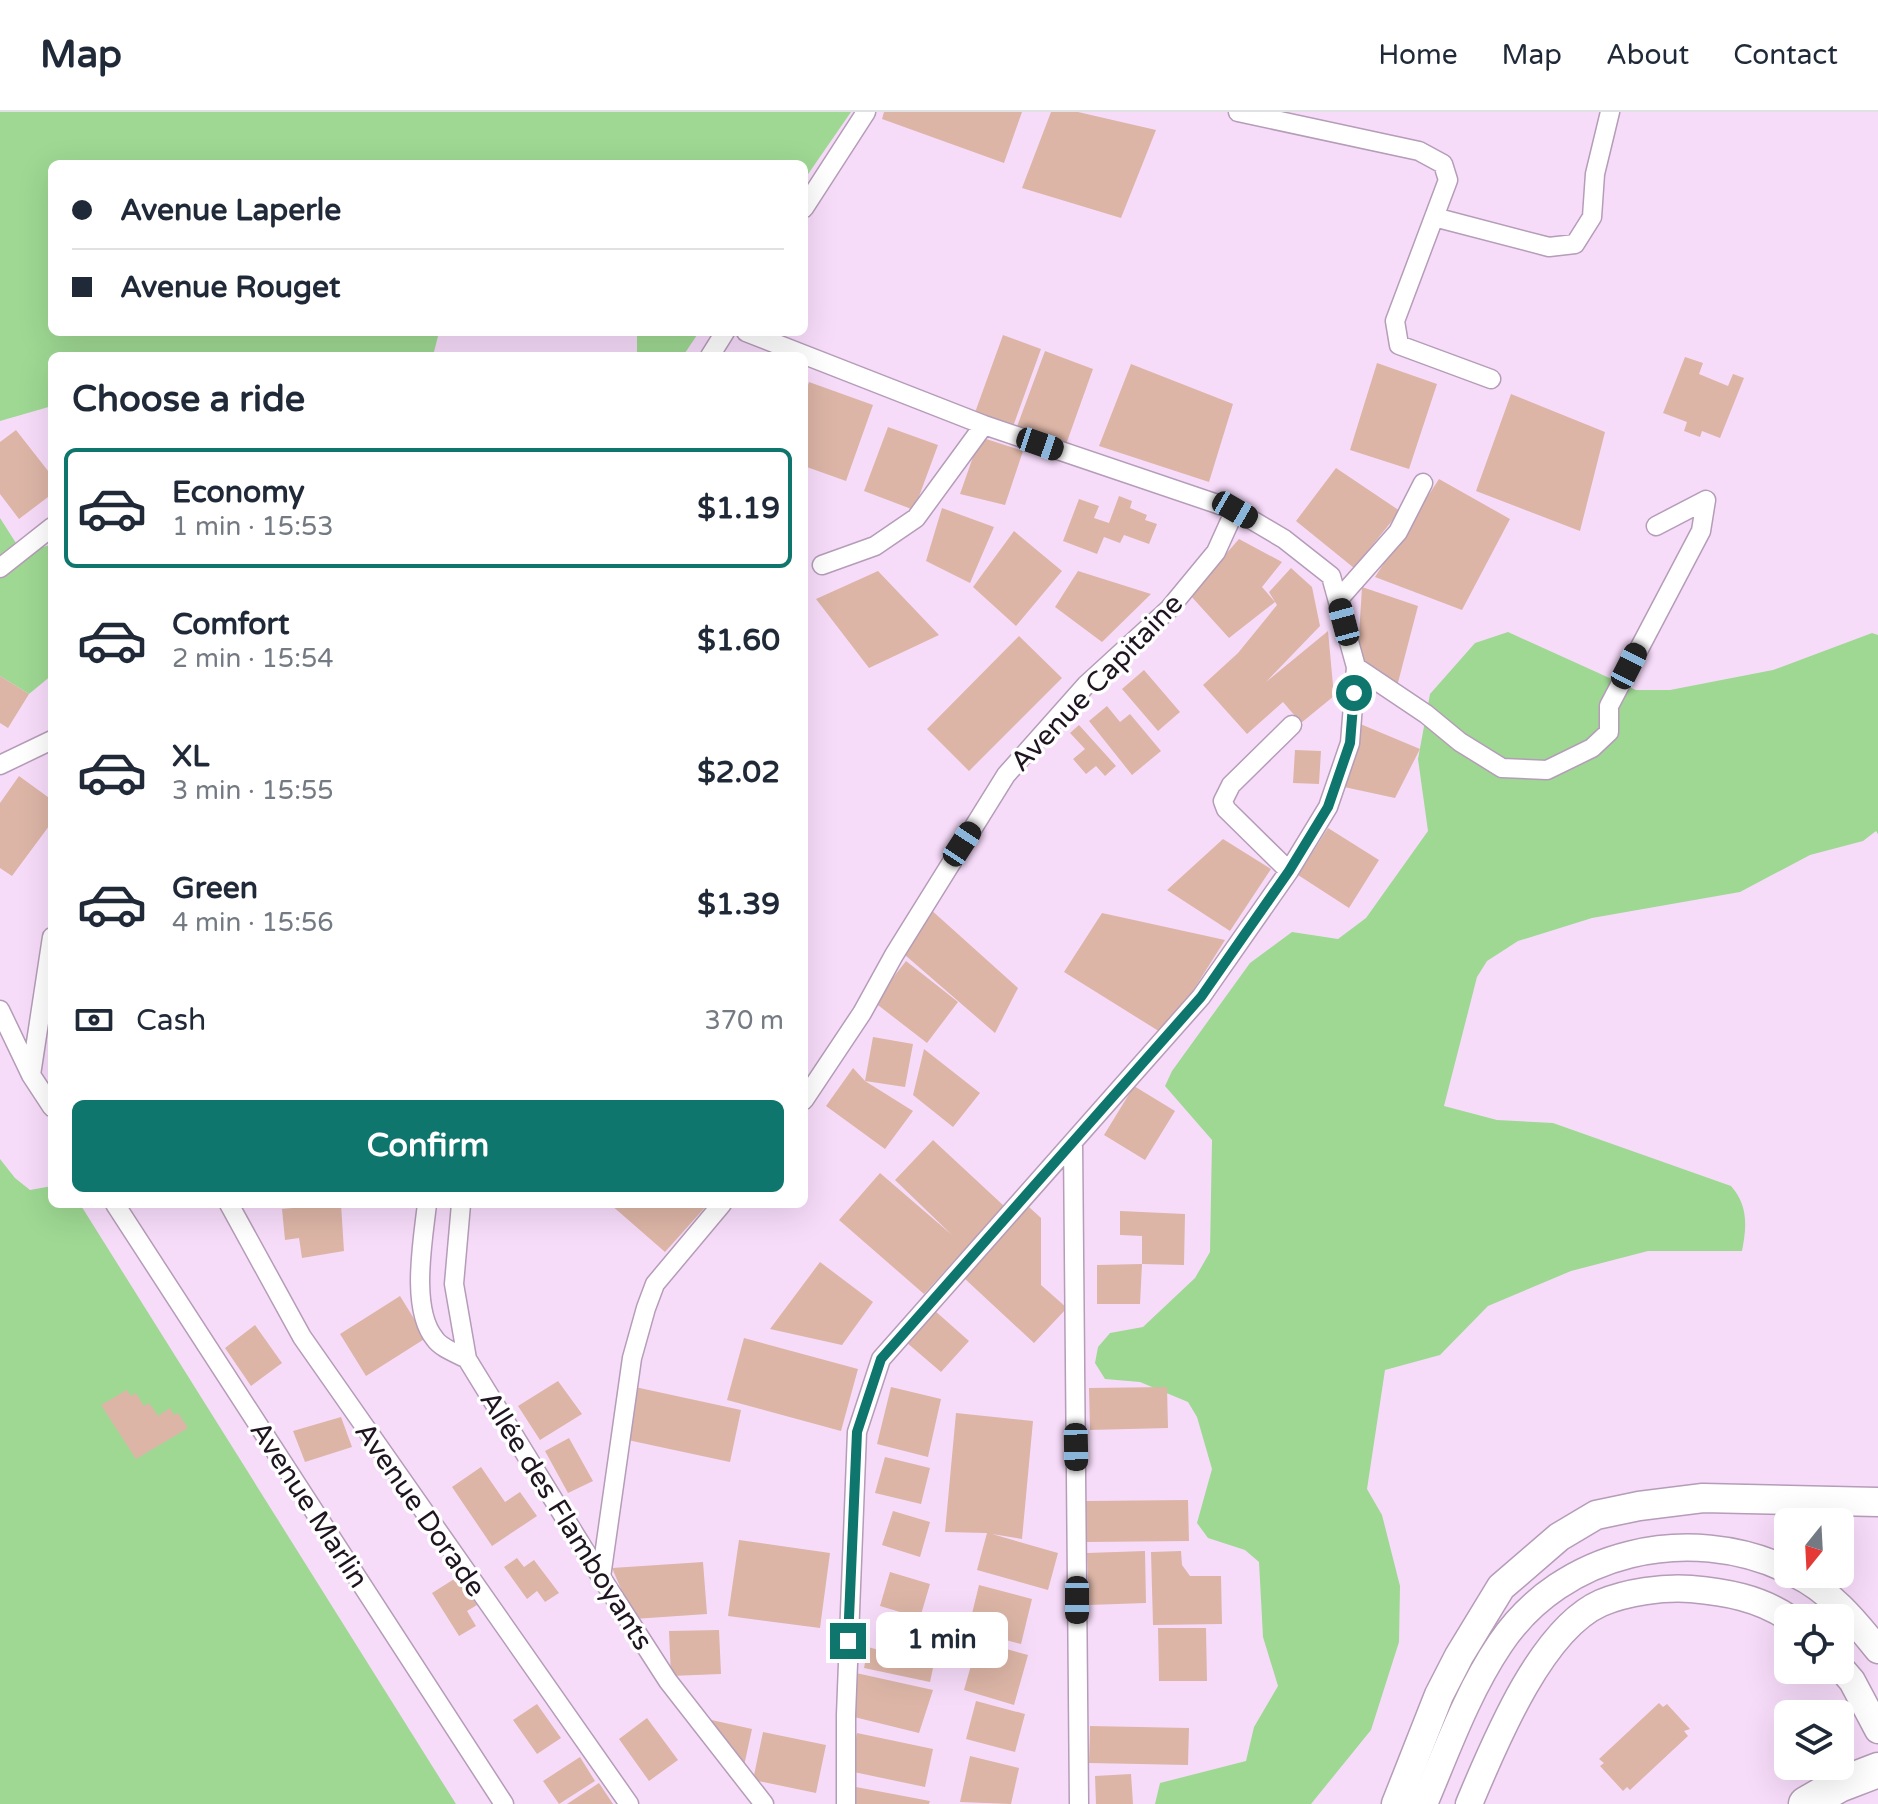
<!DOCTYPE html>
<html lang="en">
<head>
<meta charset="utf-8">
<style>
	:root { --surface:#fff; --page:#f6f6f7; --text:#1f2937; --muted:#747a83; --line:#e0e1e3; --accent:#0f766e }
	body { margin:0; font-family:"Varela Round",sans-serif; background:var(--page); color:var(--text); height:100vh; display:flex; flex-direction:column; font-size:30px; white-space:nowrap }
	* { box-sizing:border-box; margin:0 }
	p { font-size:26px; color:var(--muted) }
	.icon { flex:none; width:44px; height:44px; fill:none; stroke:currentColor; stroke-width:2; stroke-linecap:round; stroke-linejoin:round }
	.map { position:relative; flex:1; overflow:hidden }
	.panel { position:absolute; left:48px; top:240px; width:760px; height:856px; display:flex; flex-direction:column; background:var(--surface); border-radius:12px; box-shadow:0 8px 32px #0002 }
	.panel>* { flex:none }
	.top-card { position:absolute; left:48px; top:48px; width:760px; height:176px; border-radius:12px; box-shadow:0 8px 32px #0002; display:grid; align-content:center; height:176px; padding:0 24px; background:var(--surface) }
	.needle { width:52px; rotate:198deg }
	.controls { position:absolute; left:1774px; top:1396px; display:grid; gap:16px }
	.controls a { display:grid; place-items:center; width:80px; height:80px; border-radius:12px; background:var(--surface); box-shadow:0 8px 32px #0002; font-size:40px }
	.end { position:absolute; width:36px; height:36px; margin:-18px; border:10px solid #0f766e; background:#fff; box-shadow:0 0 0 4px #fff }
	.from { border-radius:50% }
	.bubble { position:absolute; height:56px; border-radius:12px; background:var(--surface); box-shadow:0 8px 32px #0002; font-size:26px; font-weight:800; line-height:56px; text-align:center }
	.car { position:absolute; width:24px; height:48px; margin:-24px -12px; border-radius:10px; box-shadow:0 0 6px 2px #0007; background:linear-gradient(#222 24%,#8ab4d8 0 40%,#222 0 76%,#8ab4d8 0 86%,#222 0) }
	.top-card b { display:flex; align-items:center; gap:28px; height:76px; font-size:30px }
	.top-card b+b { border-top:2px solid var(--line) }
	.top-card i { width:20px; height:20px; background:var(--text) }
	ul { padding:0; list-style:none }
	li { display:flex; align-items:center; gap:24px; height:120px; margin:0 16px 12px; padding:0 8px; border:4px solid transparent; border-radius:12px }
	li div { flex:1 }
	li b { display:block; font-size:30px }
	li em { font-style:normal; font-weight:800 }
	li.on { border-color:var(--accent) }
	li>.icon { width:72px; height:72px; stroke-width:1.5 }
	h2 { padding:0 24px; font-size:36px; line-height:96px }
	.pay { display:flex; align-items:center; gap:20px; height:88px; padding:0 24px; font-size:30px }
	.pay p { margin-inline-start:auto }
	.button { display:flex; gap:16px; margin-top:auto; padding:16px 24px }
	.button a { flex:1; height:92px; border-radius:12px; background:var(--accent); color:#fff; font-size:32px; font-weight:800; line-height:92px; text-align:center }
	header { display:flex; align-items:center; gap:48px; box-sizing:border-box; height:112px; padding:0 40px; background:var(--surface); border-bottom:2px solid var(--line) }
	header strong { font-size:38px }
	nav { display:flex; gap:44px; margin-inline-start:auto; font-size:28px }
	.map>svg:first-child { display:block }
</style>
</head>
<body>
<header>
<strong>Map</strong>
<nav><a>Home</a><a>Map</a><a>About</a><a>Contact</a></nav>
</header>
<div class="map">
<svg width="1878" height="1692" viewBox="0 0 1878 1692">
	<rect width="100%" height="100%" fill="#f7dcfa"/>
	<path fill="#9ed893" d="M0 0H851L804 68V52H52V220H439L433 244H52V294L0 309Z
		M637 220H699L683 244H637Z
		M0 406 23 442 52 432V563L29 582 0 564Z
		M1508 520 1636 578H1670L1773 558 1872 521 1878 523V722L1876 719 1863 729 1810 743 1740 780 1592 806 1518 829 1487 849 1477 865 1444 994 1497 1008 1553 1011 1731 1074C1748 1093 1747 1114 1742 1139H1648L1571 1159 1488 1194 1440 1243 1385 1258 1367 1377 1382 1403 1400 1474 1399 1530 1371 1618 1311 1692H1155L1160 1671 1246 1649 1254 1615 1278 1574 1263 1525 1259 1450 1245 1438 1208 1426 1197 1411 1212 1357 1197 1305 1188 1290 1140 1270 1105 1267 1095 1251 1098 1235 1110 1221 1143 1215 1195 1166 1210 1140 1212 1028 1165 974 1172 959 1250 851 1292 820 1338 827 1366 806 1428 719 1418 647 1430 582 1475 531Z
		M0 1047 15 1066 30 1078 52 1074V1092H80L456 1692H0Z"/>
	<path fill="#dcb5a6" d="M884 0H1022L1004 51 882 7Z
		M1051 0H1078L1156 18 1121 106 1022 76Z
		M1003 223 1041 237 1011 320 973 306Z
		M1045 239 1093 257 1064 338 1015 320Z
		M1685 245 1703 251 1699 262 1728 274 1733 262 1744 266 1720 326 1702 319 1700 325 1684 319 1687 310 1663 301Z
		M1377 251 1437 272 1409 357 1350 338Z
		M1131 252 1233 292 1209 370 1099 334Z
		M809 270 873 293 846 369 804 354V284Z
		M1511 282 1605 320 1580 419 1476 379Z
		M888 315 938 333 914 398 864 379Z
		M16 318 52 364V382L19 407 0 382V330Z
		M980 325 1023 339 1005 393 960 382Z
		M1336 356 1400 399 1354 456 1296 409Z
		M1439 367 1510 407 1462 498 1375 465Z
		M1119 384 1132 389 1130 396 1147 403 1145 408 1157 412 1149 432 1124 423 1120 431 1104 425 1097 442 1063 429 1079 387 1099 394 1094 406 1109 411Z
		M942 396 994 415 970 471 926 449Z
		M1014 419 1062 459 1016 514 973 475Z
		M1239 427 1282 450 1262 475 1275 490 1229 526 1190 483Z
		M1291 456 1312 475 1320 514 1266 570 1328 519 1334 584 1301 611 1283 590 1247 622 1203 573 1238 541 1277 493 1269 480Z
		M878 459 939 523 869 556 816 487Z
		M1078 459 1151 482 1102 530 1055 495Z
		M1362 475 1418 494 1395 582 1358 541Z
		M1019 524 1062 566 969 659 927 617Z
		M1144 558 1180 600 1158 619 1122 577Z
		M0 564 29 582 8 616 0 611Z
		M1107 594 1120 610 1130 602 1161 639 1132 663 1089 609Z
		M1358 611 1420 637 1395 686 1344 675Z
		M1079 613 1116 654 1105 664 1096 654 1086 662 1073 647 1085 637 1070 621Z
		M1295 638 1321 639 1319 672 1293 671Z
		M19 664 52 688V710L12 764 0 756V691Z
		M1328 716 1379 748 1349 796 1298 763Z
		M1223 727 1271 757 1230 819 1167 778Z
		M929 796 1018 876 995 921 905 843Z
		M1102 801 1225 828 1165 923 1064 860Z
		M906 849 958 890 927 931 874 890Z
		M873 925 913 932 905 975 865 969Z
		M924 937 980 981 953 1015 913 983Z
		M853 956 865 969 913 999 885 1037 826 994Z
		M1134 974 1175 999 1145 1048 1104 1023Z
		M933 1028 1004 1094 924 1182 839 1108 880 1061 952 1123 895 1068Z
		M302 1092H341L344 1139 302 1146 299 1126 285 1128 282 1097 303 1095Z
		M610 1092H708L665 1140Z
		M1029 1095 1041 1106V1173L1067 1196 1034 1231 964 1166Z
		M1120 1099 1185 1102 1184 1153 1142 1152V1124L1120 1123Z
		M820 1150 873 1190 842 1233 770 1217Z
		M1142 1152 1140 1192H1097V1153Z
		M400 1184 426 1226 366 1264 340 1222Z
		M934 1198 969 1229 941 1260 906 1230Z
		M255 1213 282 1251 251 1274 225 1236Z
		M744 1226 858 1257 841 1319 727 1288Z
		M558 1269 582 1302 540 1328 518 1294Z
		M635 1275 741 1298 730 1350 623 1327Z
		M891 1275 941 1287 928 1345 877 1332Z
		M1167 1275 1168 1316 1090 1318 1089 1276Z
		M127 1278 131 1284 136 1281 144 1294 149 1291 158 1304 170 1296 174 1303 178 1301 188 1316 136 1347 101 1293Z
		M956 1301 1033 1309 1022 1427 992 1422 1058 1441 1048 1478 977 1458 987 1421 945 1420Z
		M341 1305 352 1335 305 1350 293 1319Z
		M569 1326 593 1369 568 1381 545 1339Z
		M885 1345 930 1356 921 1392 875 1381Z
		M481 1355 505 1390 520 1380 537 1404 492 1434 452 1375Z
		M1188 1388 1189 1429 1087 1430 1086 1389Z
		M893 1399 930 1410 920 1445 882 1433Z
		M739 1428 830 1441 820 1516 728 1504Z
		M1145 1439 1146 1491 1089 1493 1087 1441Z
		M1181 1439 1182 1453 1190 1464H1221L1222 1512 1153 1513 1151 1440Z
		M517 1446 524 1455 534 1448 559 1481 545 1490 537 1479 527 1487 504 1455Z
		M703 1450 707 1502 634 1507 612 1456Z
		M890 1460 930 1472 920 1506 880 1494Z
		M459 1464 477 1493 467 1499 476 1514 459 1524 432 1481Z
		M979 1473 1032 1487 1021 1532 968 1518Z
		M885 1510 918 1517 916 1529 938 1533 930 1570 864 1556 868 1535 879 1538Z
		M1158 1516H1206L1207 1569H1159Z
		M719 1518 721 1562 671 1564 669 1519Z
		M978 1529 1028 1543 1014 1593 964 1578Z
		M847 1559 933 1578 919 1621 846 1603Z
		M976 1589 1025 1602 1015 1640 966 1627Z
		M1659 1591 1663 1595 1667 1592 1690 1617 1684 1619 1688 1624 1630 1678 1627 1675 1623 1679 1600 1654 1604 1651 1599 1647Z
		M537 1592 561 1626 537 1642 513 1608Z
		M647 1606 678 1648 649 1669 619 1627Z
		M707 1607 752 1617 744 1654Z
		M1090 1614 1189 1616 1188 1653 1089 1651Z
		M763 1620 826 1633 816 1681 753 1668Z
		M857 1621 933 1637 925 1675 849 1659Z
		M970 1644 1019 1656 1011 1692 960 1690Z
		M580 1645 595 1669 559 1692 543 1669Z
		M1131 1662 1133 1692H1096L1095 1664Z
		M599 1671 613 1692H567Z
		M856 1675 930 1689 929 1692H853Z"/>
	<g fill="none" stroke-linecap="round" stroke-linejoin="round">
		<defs>
			<path id="street" d="M1238 0 1419 39 1443 52 1448 68 1395 209 1399 233 1491 267
				M804 96 866 0
				M1434 105 1549 135 1575 132 1592 105 1595 62 1610 0
				M746 220 984 313 1235 398 1284 427 1331 464 1356 555 1350 631 1328 695 1289 759 1201 885 881 1247 857 1320 846 1603V1692
				M710 244 725 220
				M822 453 875 434 916 406 984 313
				M0 456 52 415
				M1338 488 1398 420 1423 371
				M1356 555 1426 602 1460 630 1502 656 1547 658 1592 636 1609 620V594L1701 419 1706 388 1656 414
				M0 653 52 628
				M1289 759 1226 697 1223 689 1231 673 1292 613
				M0 898 31 963 52 995
				M31 963 52 825
				M804 988 862 901 894 843 1006 663 1086 573 1169 497 1216 440 1235 398
				M1073 1030 1079 1692
				M115 1092 504 1692
				M229 1092 302 1225 629 1692
				M427 1092C423 1128 410 1197 435 1227 441 1236 458 1242 467 1247
				M461 1092 454 1172 467 1247 601 1465 668 1569 764 1692
				M601 1465 632 1246 646 1196 655 1172 722 1092"/>
			<path id="secondary" d="M1795 1462C1829 1478 1855 1509 1878 1538
				M1840 1555 1852 1569 1878 1618
				M1424 1692C1447 1638 1467 1581 1500 1532 1562 1439 1689 1411 1788 1458
				M1469 1692C1494 1633 1540 1518 1601 1491 1627 1480 1663 1475 1691 1477 1726 1480 1759 1486 1789 1506"/>
			<path id="primary" d="M1396 1692 1439 1583 1459 1544 1501 1475 1559 1425 1596 1403 1639 1394 1703 1386 1878 1390"/>
			<path id="highway" d="M1806 1692 1839 1673 1878 1658"/>
		</defs>
		<use href="#street" stroke="#b59cb8" stroke-width="21"/>
		<use href="#secondary" stroke="#b59cb8" stroke-width="29"/>
		<use href="#primary" stroke="#b59cb8" stroke-width="31"/>
		<use href="#highway" stroke="#b59cb8" stroke-width="37"/>
		<use href="#street" stroke="#fff" stroke-width="18"/>
		<use href="#secondary" stroke="#fff" stroke-width="26"/>
		<use href="#primary" stroke="#fff" stroke-width="28"/>
		<use href="#highway" stroke="#fff" stroke-width="34"/>
	</g>
	<g fill="none" stroke-linecap="round" stroke-linejoin="round">
		<path stroke="#0f766e" stroke-width="10" d="M848 1529 857 1320 881 1247 1201 885 1289 759 1328 695 1350 631 1354 581"/>
	</g>
	<g text-anchor="middle" stroke-width="7" stroke-linejoin="round" paint-order="stroke">
		<g font-size="28" fill="#1e1520" stroke="#fff">
			<text transform="translate(1096 570) rotate(-46)" y="10">Avenue Capitaine</text>
			<text transform="translate(310 1392) rotate(57)" y="10">Avenue Marlin</text>
			<text transform="translate(421 1397) rotate(55)" y="10">Avenue Dorade</text>
			<text transform="translate(567 1408) rotate(58)" y="10">Allée des Flamboyants</text>
		</g>
	</g>
</svg>
<div class="controls">
<a><svg class="needle" viewBox="-14 -14 28 28"><path d="M0-13l5 13h-10z" fill="#e53935"/><path d="M0 13l5-13h-10z" fill="#747a83"/></svg></a>
<a><svg class="icon" aria-label="locate" viewBox="0 0 24 24"><circle cx="12" cy="12" r="6"/><path d="M12 2v4M12 18v4M2 12h4M18 12h4"/></svg></a>
<a><svg class="icon" aria-label="layers" viewBox="0 0 24 24"><path d="M12 4l9 5-9 5-9-5zM3 14l9 5 9-5"/></svg></a>
</div>
<i class="end from" style="left:1354px;top:581px"></i>
<i class="end" style="left:848px;top:1529px"></i>
<div class="bubble" style="left:876px;top:1500px;width:132px">1 min</div>
<i class="car" style="left:1040px;top:332px;rotate:109deg"></i>
<i class="car" style="left:1235px;top:398px;rotate:120deg"></i>
<i class="car" style="left:1344px;top:510px;rotate:345deg"></i>
<i class="car" style="left:1629px;top:554px;rotate:27deg"></i>
<i class="car" style="left:962px;top:732px;rotate:33deg"></i>
<i class="car" style="left:1076px;top:1335px;rotate:179deg"></i>
<i class="car" style="left:1077px;top:1488px;rotate:180deg"></i>
<div class="top-card">
<b><i class="from"></i>Avenue Laperle</b>
<b><i></i>Avenue Rouget</b>
</div>
<section class="panel">
<h2>Choose a ride</h2>
<ul>
<li class="on"><svg class="icon" aria-label="car" viewBox="0 0 24 24"><path d="M5 17H2v-5l4-1 3-4h7l3 4 3 1v5h-3M9 17h6M6 11h13"/><circle cx="7" cy="17" r="2"/><circle cx="17" cy="17" r="2"/></svg><div><b>Economy</b><p>1 min · 15:53</p></div><em>$1.19</em></li>
<li><svg class="icon" aria-label="car" viewBox="0 0 24 24"><path d="M5 17H2v-5l4-1 3-4h7l3 4 3 1v5h-3M9 17h6M6 11h13"/><circle cx="7" cy="17" r="2"/><circle cx="17" cy="17" r="2"/></svg><div><b>Comfort</b><p>2 min · 15:54</p></div><em>$1.60</em></li>
<li><svg class="icon" aria-label="car" viewBox="0 0 24 24"><path d="M5 17H2v-5l4-1 3-4h7l3 4 3 1v5h-3M9 17h6M6 11h13"/><circle cx="7" cy="17" r="2"/><circle cx="17" cy="17" r="2"/></svg><div><b>XL</b><p>3 min · 15:55</p></div><em>$2.02</em></li>
<li><svg class="icon" aria-label="car" viewBox="0 0 24 24"><path d="M5 17H2v-5l4-1 3-4h7l3 4 3 1v5h-3M9 17h6M6 11h13"/><circle cx="7" cy="17" r="2"/><circle cx="17" cy="17" r="2"/></svg><div><b>Green</b><p>4 min · 15:56</p></div><em>$1.39</em></li>
</ul>
<div class="pay"><svg class="icon" aria-label="cash" viewBox="0 0 24 24"><path d="M3 7h18v10H3z"/><circle cx="12" cy="12" r="2"/></svg>Cash<p>370 m</p></div>
<div class="button"><a>Confirm</a></div>
</section>
</div>
</body>
</html>
